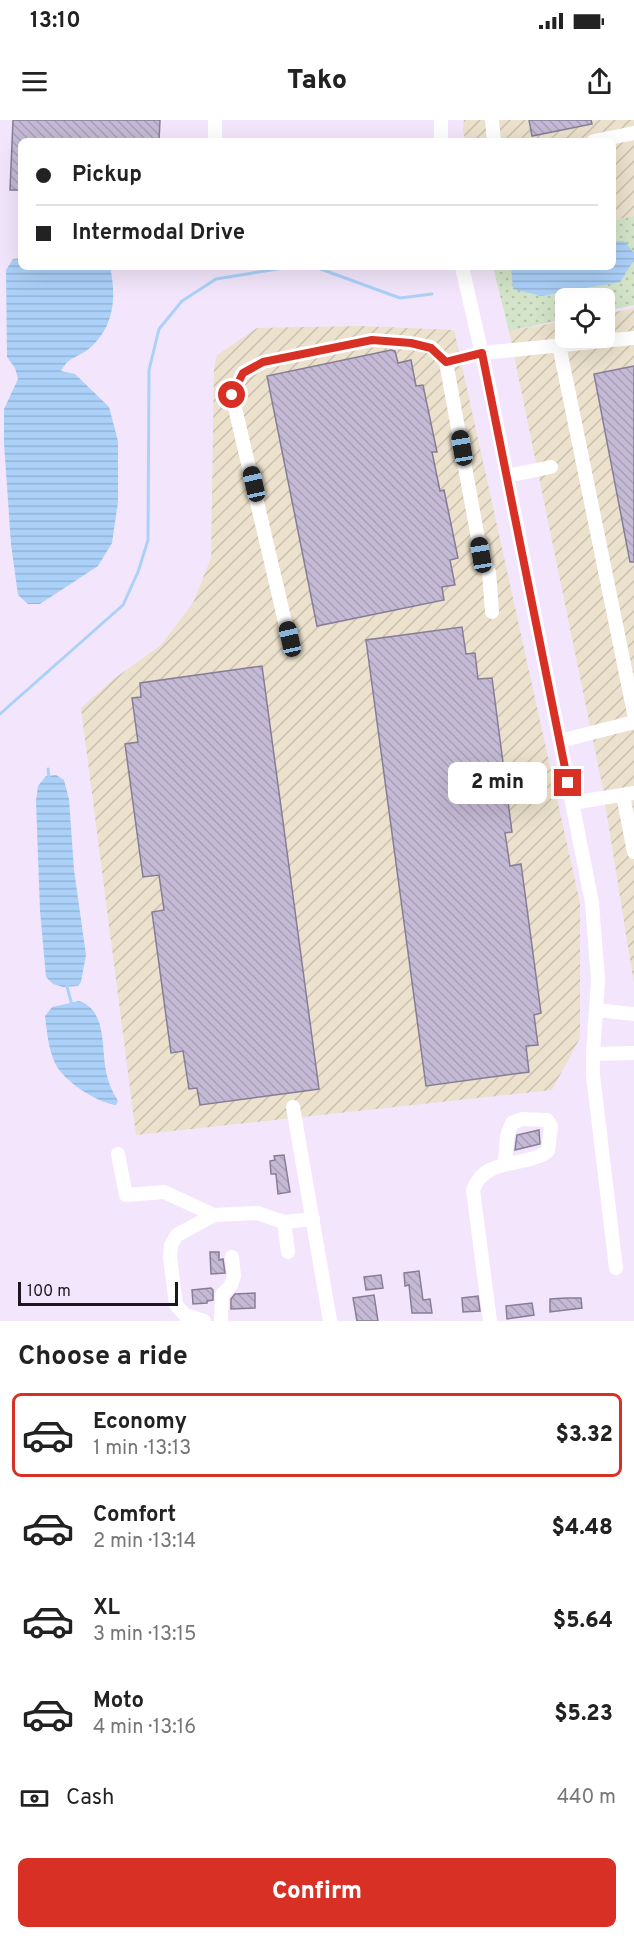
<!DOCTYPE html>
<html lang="en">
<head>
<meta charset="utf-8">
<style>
	:root { --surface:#fff; --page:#f6f6f6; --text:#222; --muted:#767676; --line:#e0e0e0; --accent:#d93025 }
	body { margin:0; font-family:Overpass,sans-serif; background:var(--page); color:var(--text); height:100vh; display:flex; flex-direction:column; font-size:22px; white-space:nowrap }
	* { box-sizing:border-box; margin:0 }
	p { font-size:20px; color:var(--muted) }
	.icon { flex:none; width:33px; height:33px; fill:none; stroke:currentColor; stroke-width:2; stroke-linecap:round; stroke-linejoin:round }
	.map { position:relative; height:1201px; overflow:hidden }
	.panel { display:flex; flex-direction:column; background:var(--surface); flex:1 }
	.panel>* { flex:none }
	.hud { position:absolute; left:18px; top:18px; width:598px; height:132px; border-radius:9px; box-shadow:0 6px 24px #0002; display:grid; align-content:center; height:132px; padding:0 18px; background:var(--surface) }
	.fabs { position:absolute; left:555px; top:168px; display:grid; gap:12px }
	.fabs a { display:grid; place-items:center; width:60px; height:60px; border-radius:9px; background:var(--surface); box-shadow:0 6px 24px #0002; font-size:30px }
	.scale { position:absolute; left:18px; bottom:15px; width:160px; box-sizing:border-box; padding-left:6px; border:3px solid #1d1721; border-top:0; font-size:16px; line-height:21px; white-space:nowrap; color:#1d1721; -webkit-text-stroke:4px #f3e6fc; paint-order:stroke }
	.end { position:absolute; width:27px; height:27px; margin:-14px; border:8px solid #d93025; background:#fff; box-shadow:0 0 0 3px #fff }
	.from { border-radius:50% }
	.bubble { position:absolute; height:42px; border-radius:9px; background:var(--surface); box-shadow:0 6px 24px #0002; font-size:20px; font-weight:800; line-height:42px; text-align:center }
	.car { position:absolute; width:18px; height:36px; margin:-18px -9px; border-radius:8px; box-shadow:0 0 4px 2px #0007; background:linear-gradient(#222 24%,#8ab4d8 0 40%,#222 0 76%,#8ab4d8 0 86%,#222 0) }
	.hud b { display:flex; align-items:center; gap:21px; height:57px; font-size:22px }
	.hud b+b { border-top:2px solid var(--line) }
	.hud i { width:15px; height:15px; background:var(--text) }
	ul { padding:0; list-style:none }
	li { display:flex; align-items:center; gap:18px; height:84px; margin:0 12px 9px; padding:0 6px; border:3px solid transparent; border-radius:9px }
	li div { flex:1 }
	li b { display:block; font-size:22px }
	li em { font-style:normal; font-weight:800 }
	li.current { border-color:var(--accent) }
	li>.icon { width:54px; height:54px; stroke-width:1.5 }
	h2 { padding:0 18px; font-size:27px; line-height:72px }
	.pay { display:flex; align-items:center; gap:15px; height:66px; padding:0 18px; font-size:22px }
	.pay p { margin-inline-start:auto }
	.action { display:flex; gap:12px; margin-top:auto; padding:12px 18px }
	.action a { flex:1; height:69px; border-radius:9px; background:var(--accent); color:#fff; font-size:24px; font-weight:800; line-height:69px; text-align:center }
	.status { display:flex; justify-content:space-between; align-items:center; height:42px; padding:0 30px; background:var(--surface); direction:ltr }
	.status svg { height:16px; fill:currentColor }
	header { display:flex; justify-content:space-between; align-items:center; height:78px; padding:0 18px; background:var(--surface); font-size:27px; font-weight:800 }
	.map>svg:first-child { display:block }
</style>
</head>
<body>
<div class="status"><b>13:10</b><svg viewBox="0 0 49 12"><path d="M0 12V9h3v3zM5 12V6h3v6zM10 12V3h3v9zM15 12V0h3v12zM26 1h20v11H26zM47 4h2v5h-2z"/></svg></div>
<header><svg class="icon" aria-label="menu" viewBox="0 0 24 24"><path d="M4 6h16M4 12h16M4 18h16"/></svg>Tako<svg class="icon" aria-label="share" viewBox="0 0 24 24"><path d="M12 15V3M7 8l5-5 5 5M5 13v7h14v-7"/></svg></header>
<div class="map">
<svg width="634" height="1201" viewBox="0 0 634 1201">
	<defs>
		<pattern id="industrial-furrows" width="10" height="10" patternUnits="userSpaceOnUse" patternTransform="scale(1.5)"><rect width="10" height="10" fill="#ebe1cc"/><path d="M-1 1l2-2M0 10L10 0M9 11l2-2" fill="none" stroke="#c9c0af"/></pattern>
		<pattern id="grass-dots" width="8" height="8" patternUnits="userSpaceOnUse" patternTransform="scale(1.5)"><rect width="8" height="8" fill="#d3e4c8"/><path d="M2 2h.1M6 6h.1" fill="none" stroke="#b5c3ac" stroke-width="1.8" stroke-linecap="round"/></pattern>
		<pattern id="water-rules" width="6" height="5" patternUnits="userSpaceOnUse" patternTransform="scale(1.5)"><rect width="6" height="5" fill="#acd1f9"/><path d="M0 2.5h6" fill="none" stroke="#94b3d5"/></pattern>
		<pattern id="building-back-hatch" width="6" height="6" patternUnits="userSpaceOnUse" patternTransform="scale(1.5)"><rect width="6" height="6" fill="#c5bad5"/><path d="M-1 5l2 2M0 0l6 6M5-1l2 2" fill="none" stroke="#a99fb7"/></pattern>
	</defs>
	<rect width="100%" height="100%" fill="#f3e6fc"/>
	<path fill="url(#industrial-furrows)" d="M464 0H634V96L614 100V21H465L463 9Z
		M634 188V864L602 664 509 211 565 201 566 218H604L605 194Z
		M360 206 454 210 580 783V918L552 970 136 1015 81 588 115 558 161 525 193 483 211 438 214 247 217 235 257 208Z"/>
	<path fill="url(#grass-dots)" d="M634 96V185L605 191 604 178H566L565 199 509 211 493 147H614V100Z"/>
	<path fill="url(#water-rules)" d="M614 121H624L634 133V140L620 162 541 176 513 169 511 147H614Z
		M21 138V147H110C117 178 114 210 86 231 74 239 69 237 61 251L75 254 109 287 118 321V382L112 423 98 446 40 484H28L18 475 11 424 4 323V289L18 259 15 248 7 237 6 150 13 139Z
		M56 655 64 660 69 679 74 750 86 835 81 862 78 866 63 867 53 864 46 857 40 791 36 681 38 666 46 656Z
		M79 881C107 890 101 927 106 951 108 962 112 971 118 981L116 985C97 983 62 960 55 943 48 928 47 911 45 896L52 887Z"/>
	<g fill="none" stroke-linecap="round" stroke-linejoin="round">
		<path stroke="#acd1f9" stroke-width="3" d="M315 147 400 178 432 174
			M0 594 123 485 138 452 148 420 149 250 159 209 182 181 216 159 290 147
			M48 649 49 659
			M66 863 72 885"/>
	</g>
	<path fill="url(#building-back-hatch)" stroke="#877d96" stroke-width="1.5" d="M13 0H160L159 21H21V70H10Z
		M529 0H591L592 4 532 16Z
		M391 230 395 231 398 243 411 240 416 266 423 265 437 332H432L440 371 444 370 458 438 450 440 455 465 442 467 444 480 317 506 267 256Z
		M634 246V442H630L594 254Z
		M462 507 466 534 475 533 478 559 492 558 512 712 505 713 510 746 521 744 541 893 534 895 538 925 526 926 529 952 426 966 366 520Z
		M262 546 319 969 200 985 197 968 189 969 183 931 171 933 152 792 164 790 159 755 143 757 125 624 138 622 132 578 141 577 140 563Z
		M539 1010 540 1024 515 1030 517 1015Z
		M284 1035 290 1072 278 1074 276 1054H271L270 1041 275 1040 274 1036Z
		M210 1132H219V1140L223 1139 225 1153 211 1154Z
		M419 1151 423 1180 430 1179 432 1193H412L409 1165 405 1166 404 1153Z
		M381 1155 383 1168 366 1170 364 1157Z
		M211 1168 213 1170V1180L207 1181V1183L193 1184 192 1170Z
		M255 1173V1188L231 1189V1179L235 1174Z
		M374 1175 378 1201H357L353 1178Z
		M478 1176 480 1191 463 1192 462 1178Z
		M566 1178H581L582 1188 550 1192V1179Z
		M532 1183 534 1195 507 1199 506 1186Z"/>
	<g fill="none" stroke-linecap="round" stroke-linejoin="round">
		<path stroke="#fff" stroke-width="14" d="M441 0V21
			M492 0 494 21
			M215 21V0
			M594 21 634 13
			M462 147 489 265 592 783 598 860 593 934V955L616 1148
			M559 225 634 593
			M446 242 481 435 489 452 492 492
			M507 356 551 347
			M289 519 232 275 243 253 263 242 372 220 411 223 431 227 446 242 482 233 634 218
			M560 621 634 602
			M623 675 634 732
			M572 683 634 673
			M596 890 634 894
			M593 934 634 933
			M293 987 330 1201
			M118 1034 126 1075 164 1072 214 1095 257 1093 284 1102 313 1099
			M284 1102 288 1132
			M204 1201 185 1195 176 1185 170 1137 171 1125 177 1115 214 1095
			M221 1201 222 1175 231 1165 234 1156 232 1137
			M490 1201 473 1070C485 1036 526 1048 548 1031L551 1006 547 1000 522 999 512 1003 507 1016 505 1043"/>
	</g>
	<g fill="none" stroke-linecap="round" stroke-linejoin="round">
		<path stroke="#d93025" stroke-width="8" d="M232 275 243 253 263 242 372 220 411 223 431 228 446 242 482 233 568 663"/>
	</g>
</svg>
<div class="fabs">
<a><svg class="icon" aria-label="locate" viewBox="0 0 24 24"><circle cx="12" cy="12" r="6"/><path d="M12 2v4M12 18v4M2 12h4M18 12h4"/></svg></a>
</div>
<div class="scale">100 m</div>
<i class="end from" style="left:232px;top:275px"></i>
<i class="end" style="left:568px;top:663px"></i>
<div class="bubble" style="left:448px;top:642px;width:99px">2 min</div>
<i class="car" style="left:462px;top:328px;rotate:350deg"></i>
<i class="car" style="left:254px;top:364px;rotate:347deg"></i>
<i class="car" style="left:481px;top:435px;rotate:350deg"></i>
<i class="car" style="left:290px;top:519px;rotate:347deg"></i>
<div class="hud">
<b><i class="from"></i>Pickup</b>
<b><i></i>Intermodal Drive</b>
</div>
</div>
<section class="panel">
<h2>Choose a ride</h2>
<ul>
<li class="current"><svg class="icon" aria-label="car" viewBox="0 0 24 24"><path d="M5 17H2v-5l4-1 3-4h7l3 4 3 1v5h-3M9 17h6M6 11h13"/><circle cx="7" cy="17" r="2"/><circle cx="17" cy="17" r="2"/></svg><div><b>Economy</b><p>1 min · 13:13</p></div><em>$3.32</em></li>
<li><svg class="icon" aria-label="car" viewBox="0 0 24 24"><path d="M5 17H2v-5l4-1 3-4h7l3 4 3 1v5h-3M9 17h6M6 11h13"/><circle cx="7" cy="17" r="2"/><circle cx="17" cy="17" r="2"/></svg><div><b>Comfort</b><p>2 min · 13:14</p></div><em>$4.48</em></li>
<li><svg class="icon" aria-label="car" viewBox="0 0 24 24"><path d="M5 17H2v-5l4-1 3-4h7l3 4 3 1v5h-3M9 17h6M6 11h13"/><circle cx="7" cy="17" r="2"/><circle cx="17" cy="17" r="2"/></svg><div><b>XL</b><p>3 min · 13:15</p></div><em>$5.64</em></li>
<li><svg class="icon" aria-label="car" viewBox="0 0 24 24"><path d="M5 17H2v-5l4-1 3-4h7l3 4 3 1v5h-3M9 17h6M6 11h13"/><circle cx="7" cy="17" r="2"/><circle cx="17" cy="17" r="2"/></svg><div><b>Moto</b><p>4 min · 13:16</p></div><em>$5.23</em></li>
</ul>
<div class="pay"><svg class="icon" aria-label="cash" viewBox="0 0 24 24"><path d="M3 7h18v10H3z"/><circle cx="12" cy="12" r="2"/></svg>Cash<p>440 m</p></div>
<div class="action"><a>Confirm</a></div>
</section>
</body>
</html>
